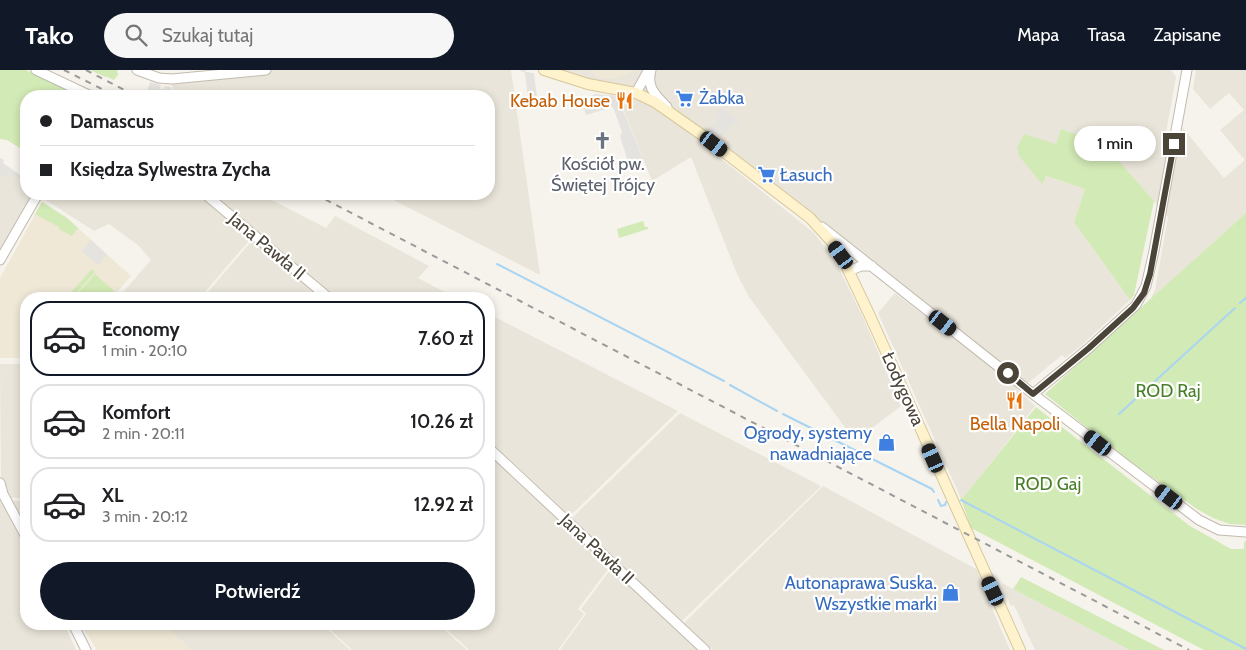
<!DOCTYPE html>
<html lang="pl">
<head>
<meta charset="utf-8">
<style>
	:root { --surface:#fff; --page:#f6f6f6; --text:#202124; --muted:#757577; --line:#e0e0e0; --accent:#111827 }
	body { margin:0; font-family:Cabin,sans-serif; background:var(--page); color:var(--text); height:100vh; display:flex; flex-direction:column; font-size:19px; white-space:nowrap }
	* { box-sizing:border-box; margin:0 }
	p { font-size:16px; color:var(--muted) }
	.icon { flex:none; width:28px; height:28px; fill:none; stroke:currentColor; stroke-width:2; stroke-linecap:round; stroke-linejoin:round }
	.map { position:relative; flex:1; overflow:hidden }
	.sheet { position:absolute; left:20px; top:222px; width:475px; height:338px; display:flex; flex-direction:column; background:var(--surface); border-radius:20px; box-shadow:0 2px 8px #0003 }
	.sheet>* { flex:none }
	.top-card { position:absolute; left:20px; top:20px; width:475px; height:110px; border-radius:20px; box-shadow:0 2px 8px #0003; display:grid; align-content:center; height:110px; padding:0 20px; background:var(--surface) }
	.end { position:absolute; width:22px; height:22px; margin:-11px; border:6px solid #4b4439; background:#fff; box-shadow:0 0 0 2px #fff }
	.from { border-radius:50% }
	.bubble { position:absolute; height:35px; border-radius:18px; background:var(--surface); box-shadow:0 2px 8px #0003; font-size:16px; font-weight:600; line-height:35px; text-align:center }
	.car { position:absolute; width:15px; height:30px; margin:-15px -8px; border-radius:6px; box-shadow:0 0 4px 1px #0007; background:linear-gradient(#222 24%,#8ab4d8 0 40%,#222 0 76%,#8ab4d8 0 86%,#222 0) }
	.top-card b { display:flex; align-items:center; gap:18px; height:48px; font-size:19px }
	.top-card b+b { border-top:1px solid var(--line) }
	.top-card i { width:12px; height:12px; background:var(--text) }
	ul { padding:9px 0 0; list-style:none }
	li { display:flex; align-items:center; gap:15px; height:75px; margin:0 10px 8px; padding:0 10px; border:2px solid var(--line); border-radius:20px }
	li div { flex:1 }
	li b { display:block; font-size:19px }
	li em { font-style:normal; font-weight:600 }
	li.current { border-color:var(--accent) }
	li>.icon { width:45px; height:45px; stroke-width:1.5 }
	.primary-button { display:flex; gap:10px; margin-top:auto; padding:10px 20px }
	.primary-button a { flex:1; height:58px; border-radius:30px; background:var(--accent); color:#fff; font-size:20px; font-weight:600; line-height:58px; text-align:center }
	header { display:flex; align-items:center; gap:30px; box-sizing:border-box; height:70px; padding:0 25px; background:var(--accent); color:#fff }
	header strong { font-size:24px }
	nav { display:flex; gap:28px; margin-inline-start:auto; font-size:18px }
	.search { width:350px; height:45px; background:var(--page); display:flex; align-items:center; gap:12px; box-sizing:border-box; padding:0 18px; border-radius:28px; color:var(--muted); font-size:19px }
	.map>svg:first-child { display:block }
</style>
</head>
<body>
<header>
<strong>Tako</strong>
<div class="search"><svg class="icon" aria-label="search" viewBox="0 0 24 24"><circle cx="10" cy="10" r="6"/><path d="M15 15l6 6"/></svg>Szukaj tutaj</div>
<nav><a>Mapa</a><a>Trasa</a><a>Zapisane</a></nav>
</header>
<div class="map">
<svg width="1246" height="580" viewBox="0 0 1246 580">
	<rect width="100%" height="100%" fill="#f6f3ec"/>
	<path fill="#eae5da" d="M270 0H511L540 205 382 124H489V26H196L191 24 174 22 171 11Z
		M559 0H648L635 22Z
		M650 0H1171L1176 7 1163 80 1180 83 1183 58 1224 108 1245 90 1220 60 1244 40 1229 23 1210 39 1193 19 1196 0H1246V143L1150 230 1155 220 1168 147 1103 73 1061 59 1056 74 1043 114 1045 106 1085 119 1074 152 1130 230 1082 275 1065 288 1062 285 1028 313 792 133 638 23Z
		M621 21 646 30 664 43 814 163 834 189 862 245 901 336 855 371 749 227 737 204 691 87 652 111 618 26Z
		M0 97 26 113V124H37L0 188Z
		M39 124H204L253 166 199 229H117L151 190 139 176 109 154 94 161 38 125Z
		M213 124H260L326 158 335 146 429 196 418 208 458 229H337Z
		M255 167 328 229H202Z
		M895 223 999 303 1035 336 963 429 960 426 878 243Z
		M489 244 678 341 570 446 489 370Z
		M0 294H26V425L20 428H7L1 416Z
		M680 343 821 416 682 551 572 448Z
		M489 379 612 494 578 539 584 544 558 580H469L441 554H489Z
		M823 416 978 500 987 527 1010 580H713L684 553Z
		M26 428V465L7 430 22 431Z
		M0 429 5 430 26 474V554H64L76 580H0Z
		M613 496 703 580H560L586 544 581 539Z
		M1002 513 1013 519 1130 580H1035L1014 535 1011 536 1002 516Z
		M163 554H322L350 580H191Z
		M324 554H438L467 580H352Z"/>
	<path fill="#efe8d6" d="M593 0H636L617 8 604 9 594 6Z
		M42 132 67 148 131 206 111 229H26V288H0V208Z
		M87 554H163L191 580H97L85 561Z"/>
	<path fill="#d2eab5" d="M0 0H26L81 26H26V82L7 70 0 69Z
		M90 0H117L118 5 114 10 105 6V7Z
		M1061 59 1103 73 1154 131 1134 225 1130 230 1074 152 1085 119 1046 106 1042 114 1019 86 1017 78 1024 64 1056 74Z
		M42 132 67 148 78 158 72 166 59 159V157L35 144Z
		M1246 143V455L1230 454 1213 448 1197 439 1121 385 1045 324Z
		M643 151 645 157H648V159L619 168 617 159Z
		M92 199 95 202 71 229H65Z
		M95 204 114 221 107 229H73Z
		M1036 337 1190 456 1231 479H1244V472L1246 471V580H1204L971 458 960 426 963 428Z
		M1021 507 1164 580H1130L1013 519Z"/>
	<path fill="#e5e3e0" d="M519 0H526L525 2H529L530 3H534L538 35 529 37 525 3Z
		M150 12 161 15 160 19H163L165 16 171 17 172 21 176 23 178 20 191 26H162L147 21Z
		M597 24 617 26 643 89 629 95 620 66 622 62 613 37 586 45 581 28Z
		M721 37 740 52 737 56 733 54 722 66 710 60 717 51 719 47 715 44Z
		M0 88 4 90 3 93 26 109V113L8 102 4 108 0 105Z
		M91 170 107 185 98 195 81 181Z"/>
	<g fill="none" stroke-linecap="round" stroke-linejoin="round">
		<path stroke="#a9d4f2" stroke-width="2" d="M497 194 724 311
			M1240 233 1246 228
			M730 315 777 341
			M783 344 932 419 934 422
			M1119 344 1235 238
			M938 430 941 436 945 435 946 432
			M961 430 1246 579"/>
		<defs>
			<path id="tertiary" d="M36 0 91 26
				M137 0 159 8 172 9 266 0
				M651 0C646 18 656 25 667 37
				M636 23 648 1
				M205 124 330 229
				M822 157 1033 324 1199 450 1219 460 1246 462
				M0 190 38 124
				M849 201 861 196H872
				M1033 324 1089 278 1136 235 1146 216 1154 181 1187 0
				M489 378 705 580
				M0 413 3 424 26 467
				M73 554 86 580"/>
			<path id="secondary" d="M544 0 588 14 636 23 655 32 702 65 810 148 831 171 841 185 870 246 1020 580"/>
		</defs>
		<use href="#tertiary" stroke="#c2bbae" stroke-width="11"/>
		<use href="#secondary" stroke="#d6c79b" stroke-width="12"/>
		<use href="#tertiary" stroke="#fff" stroke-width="9"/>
		<use href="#secondary" stroke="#fff3cd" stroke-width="10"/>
		<path stroke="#9a9a9a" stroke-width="2" stroke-dasharray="6 6" stroke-linecap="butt" d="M64 0 116 26
			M86 0 136 26
			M315 124 1189 580"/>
	</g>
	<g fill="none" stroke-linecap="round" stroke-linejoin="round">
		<path stroke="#4b4439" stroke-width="6" d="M1008 303 1033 324 1089 278 1133 238 1144 223 1150 204 1174 74"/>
	</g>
	<defs>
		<symbol id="supermarket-bare" viewBox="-9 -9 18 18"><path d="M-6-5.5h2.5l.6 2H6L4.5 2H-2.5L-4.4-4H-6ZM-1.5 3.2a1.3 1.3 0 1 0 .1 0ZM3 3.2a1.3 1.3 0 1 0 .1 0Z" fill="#3f7fe0" stroke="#fff" stroke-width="2.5" paint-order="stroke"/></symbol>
		<symbol id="restaurant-bare" viewBox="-9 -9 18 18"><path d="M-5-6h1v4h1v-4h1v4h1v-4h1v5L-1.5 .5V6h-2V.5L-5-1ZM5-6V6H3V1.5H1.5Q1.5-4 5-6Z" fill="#e8710a" stroke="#fff" stroke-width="2.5" paint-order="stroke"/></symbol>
		<symbol id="church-bare" viewBox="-9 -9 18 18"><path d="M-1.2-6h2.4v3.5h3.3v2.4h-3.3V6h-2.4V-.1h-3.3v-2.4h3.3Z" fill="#6b7280" stroke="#fff" stroke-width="2.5" paint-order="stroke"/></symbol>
		<symbol id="shop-bare" viewBox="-9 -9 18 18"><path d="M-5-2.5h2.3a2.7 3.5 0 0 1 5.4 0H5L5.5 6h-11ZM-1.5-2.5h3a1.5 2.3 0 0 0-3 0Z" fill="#3f7fe0" stroke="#fff" stroke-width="2.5" paint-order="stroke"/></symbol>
	</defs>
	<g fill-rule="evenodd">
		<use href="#supermarket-bare" x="672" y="16" width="25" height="25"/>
		<use href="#restaurant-bare" x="612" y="18" width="25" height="25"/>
		<use href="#church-bare" x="590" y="58" width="25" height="25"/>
		<use href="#supermarket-bare" x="754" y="92" width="25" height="25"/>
		<use href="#restaurant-bare" x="1002" y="318" width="25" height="25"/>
		<use href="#shop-bare" x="874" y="360" width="25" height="25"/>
		<use href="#shop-bare" x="938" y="510" width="25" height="25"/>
	</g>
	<g text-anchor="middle" stroke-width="4.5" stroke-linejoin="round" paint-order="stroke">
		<g font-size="18" fill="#366cbe" stroke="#fff" text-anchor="start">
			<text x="699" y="34">Żabka</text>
			<text x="780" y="111">Łasuch</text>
			<text x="872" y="369" text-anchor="end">Ogrody, systemy<tspan x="872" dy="21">nawadniające</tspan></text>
			<text x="937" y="519" text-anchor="end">Autonaprawa Suska.<tspan x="937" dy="21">Wszystkie marki</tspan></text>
		</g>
		<g font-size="18" fill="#c56008" stroke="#fff" text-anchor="end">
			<text x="610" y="37">Kebab House</text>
			<text x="1015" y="360" text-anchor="middle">Bella Napoli</text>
		</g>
		<g font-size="18" fill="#5b616d" stroke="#fff">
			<text x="603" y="100">Kościół pw.<tspan x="603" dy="21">Świętej Trójcy</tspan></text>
		</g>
		<g font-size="18" fill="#4b4439" stroke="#fff">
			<text transform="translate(267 176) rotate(40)" y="6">Jana Pawła II</text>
			<text transform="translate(903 319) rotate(66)" y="6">Łodygowa</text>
			<text transform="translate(597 479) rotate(43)" y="6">Jana Pawła II</text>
		</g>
		<g font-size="18" fill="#4a7f2a" stroke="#fff">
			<text x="1168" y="327">ROD Raj</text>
			<text x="1048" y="420">ROD Gaj</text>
		</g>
	</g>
</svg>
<i class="end from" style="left:1008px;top:303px"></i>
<i class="end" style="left:1174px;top:74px"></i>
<div class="bubble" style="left:1074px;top:56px;width:82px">1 min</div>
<i class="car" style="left:714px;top:74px;rotate:128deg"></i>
<i class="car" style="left:841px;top:185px;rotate:324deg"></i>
<i class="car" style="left:943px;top:253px;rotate:128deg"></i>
<i class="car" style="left:1098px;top:373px;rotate:308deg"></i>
<i class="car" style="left:933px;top:388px;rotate:336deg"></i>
<i class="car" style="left:1169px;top:427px;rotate:307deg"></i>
<i class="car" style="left:993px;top:521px;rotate:335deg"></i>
<div class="top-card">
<b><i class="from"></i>Damascus</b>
<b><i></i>Księdza Sylwestra Zycha</b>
</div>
<section class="sheet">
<ul>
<li class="current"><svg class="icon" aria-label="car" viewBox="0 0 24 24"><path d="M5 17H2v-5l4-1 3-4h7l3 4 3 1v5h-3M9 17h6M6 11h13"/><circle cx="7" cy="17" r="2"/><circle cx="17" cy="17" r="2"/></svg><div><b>Economy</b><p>1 min · 20:10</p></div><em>7.60 zł</em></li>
<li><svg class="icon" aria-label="car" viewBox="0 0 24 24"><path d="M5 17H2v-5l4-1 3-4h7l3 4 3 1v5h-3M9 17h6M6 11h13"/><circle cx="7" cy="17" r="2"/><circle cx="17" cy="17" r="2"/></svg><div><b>Komfort</b><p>2 min · 20:11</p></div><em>10.26 zł</em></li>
<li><svg class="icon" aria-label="car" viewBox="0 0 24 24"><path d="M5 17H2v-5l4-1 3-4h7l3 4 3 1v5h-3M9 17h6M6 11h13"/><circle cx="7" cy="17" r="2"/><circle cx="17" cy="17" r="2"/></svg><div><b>XL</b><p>3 min · 20:12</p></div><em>12.92 zł</em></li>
</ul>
<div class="primary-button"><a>Potwierdź</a></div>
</section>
</div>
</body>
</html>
